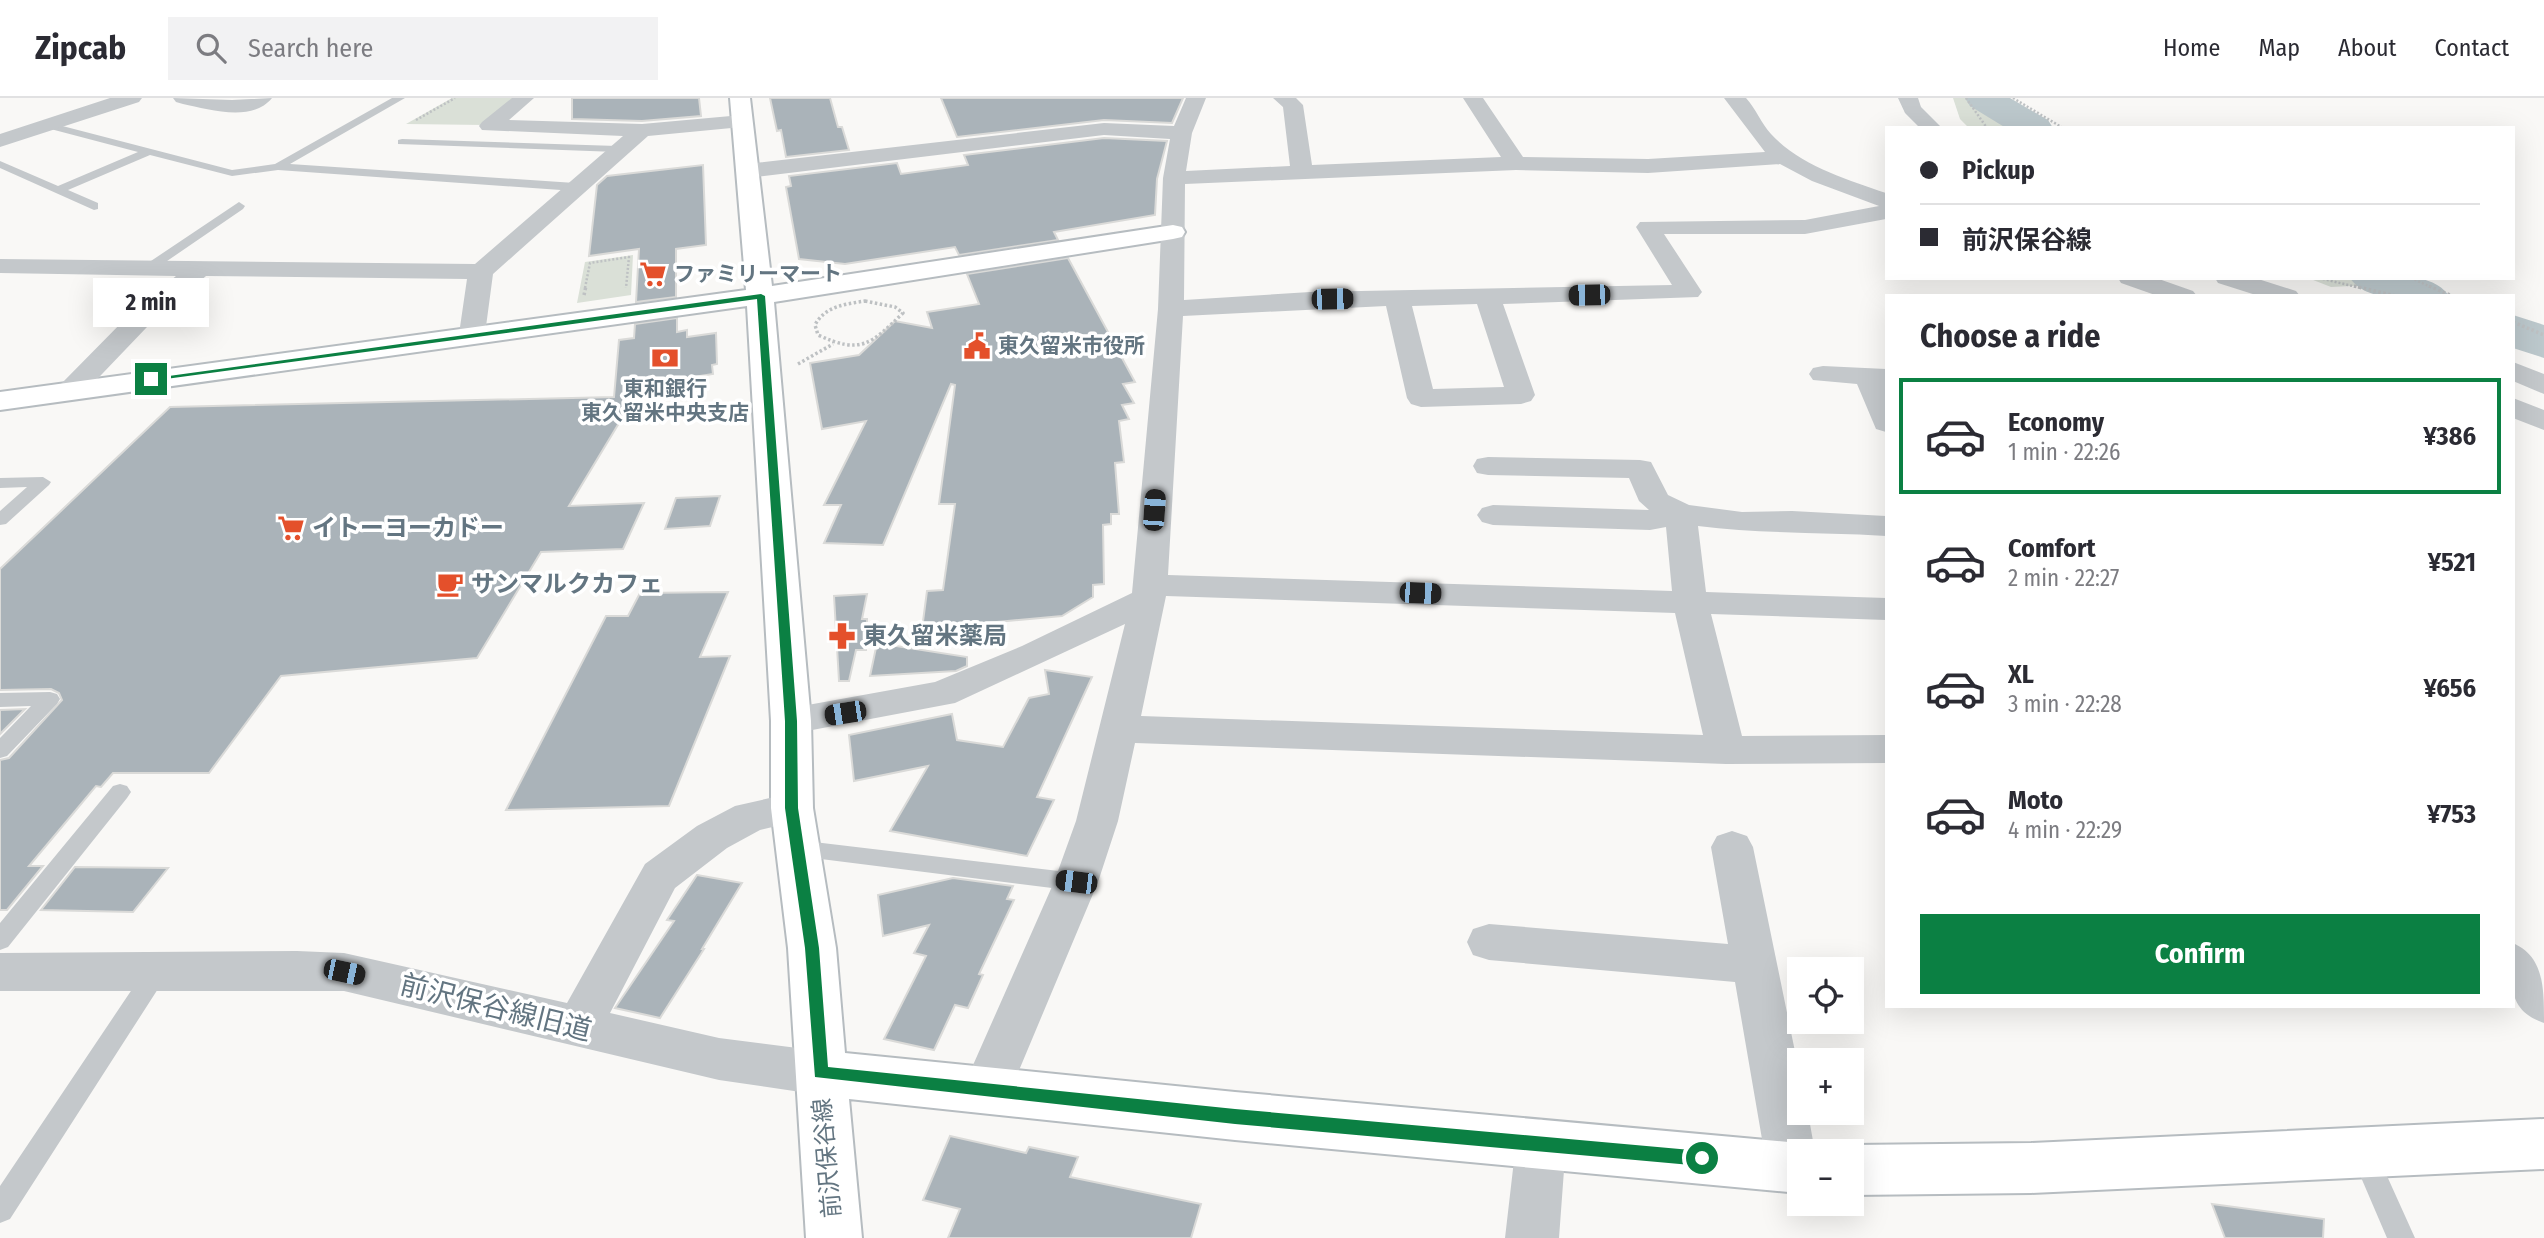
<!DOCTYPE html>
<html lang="en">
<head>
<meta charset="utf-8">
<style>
	:root { --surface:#fff; --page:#f2f2f3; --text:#2b2b33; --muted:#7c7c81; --line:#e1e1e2; --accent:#0b8043 }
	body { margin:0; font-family:"Fira Sans Condensed","Noto Sans JP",sans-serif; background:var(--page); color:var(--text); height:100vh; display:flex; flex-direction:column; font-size:26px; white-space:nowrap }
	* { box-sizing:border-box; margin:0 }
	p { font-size:23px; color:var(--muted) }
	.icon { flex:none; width:38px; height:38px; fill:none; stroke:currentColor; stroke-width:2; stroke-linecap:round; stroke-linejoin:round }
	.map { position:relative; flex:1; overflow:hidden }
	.details { position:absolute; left:1885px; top:196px; width:630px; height:714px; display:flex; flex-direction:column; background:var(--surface); border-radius:0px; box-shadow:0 7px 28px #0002 }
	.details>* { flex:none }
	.top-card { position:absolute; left:1885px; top:28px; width:630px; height:154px; border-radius:0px; box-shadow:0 7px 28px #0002; display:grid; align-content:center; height:154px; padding:0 35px; background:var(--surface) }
	.fabs { position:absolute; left:1787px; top:859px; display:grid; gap:14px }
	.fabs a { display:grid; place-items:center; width:77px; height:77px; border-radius:0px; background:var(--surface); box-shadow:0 7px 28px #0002; font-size:35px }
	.end { position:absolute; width:32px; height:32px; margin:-16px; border:9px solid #0b8043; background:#fff; box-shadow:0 0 0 4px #fff }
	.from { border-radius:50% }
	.bubble { position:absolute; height:49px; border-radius:0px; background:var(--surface); box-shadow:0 7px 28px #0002; font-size:23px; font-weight:700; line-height:49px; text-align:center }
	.car { position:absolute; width:21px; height:42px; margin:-21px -10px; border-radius:9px; box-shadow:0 0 5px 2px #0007; background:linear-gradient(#222 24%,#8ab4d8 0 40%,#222 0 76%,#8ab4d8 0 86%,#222 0) }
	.top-card b { display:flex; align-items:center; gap:24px; height:66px; font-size:26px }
	.top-card b+b { border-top:2px solid var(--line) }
	.top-card i { width:18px; height:18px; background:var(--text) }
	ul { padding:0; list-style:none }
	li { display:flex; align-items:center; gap:21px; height:116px; margin:0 14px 10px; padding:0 21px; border:4px solid transparent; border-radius:0px }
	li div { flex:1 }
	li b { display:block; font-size:26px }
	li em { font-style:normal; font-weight:700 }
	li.current { border-color:var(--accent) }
	li>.icon { width:63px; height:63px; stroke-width:1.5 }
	h2 { padding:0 35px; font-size:32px; line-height:84px }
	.primary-button { display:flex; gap:14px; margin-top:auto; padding:14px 35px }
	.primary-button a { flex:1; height:80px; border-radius:0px; background:var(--accent); color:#fff; font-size:28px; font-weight:700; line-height:80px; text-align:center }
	header { display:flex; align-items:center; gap:42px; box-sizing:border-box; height:98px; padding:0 35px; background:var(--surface); border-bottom:2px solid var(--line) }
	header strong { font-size:33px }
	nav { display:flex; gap:38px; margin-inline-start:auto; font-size:24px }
	.search { width:490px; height:63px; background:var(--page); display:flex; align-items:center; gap:18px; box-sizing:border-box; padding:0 24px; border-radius:0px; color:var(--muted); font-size:26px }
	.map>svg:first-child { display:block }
</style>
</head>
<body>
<header>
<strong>Zipcab</strong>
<div class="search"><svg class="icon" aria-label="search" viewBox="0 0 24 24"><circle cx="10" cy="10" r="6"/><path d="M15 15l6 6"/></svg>Search here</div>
<nav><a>Home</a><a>Map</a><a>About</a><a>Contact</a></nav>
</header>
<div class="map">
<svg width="2544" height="1140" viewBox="0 0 2544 1140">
	<rect width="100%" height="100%" fill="#f9f8f6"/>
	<path fill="#dae0d7" d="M452 0H519L484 27 406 26Z
		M1953 0H1983L2035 30H1969L1960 21Z
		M633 157 631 197 577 205 585 164Z
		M2308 180H2373L2391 186 2331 189Z"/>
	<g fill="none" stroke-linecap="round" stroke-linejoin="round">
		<path fill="#bcc8cc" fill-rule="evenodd" d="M1965 0H2010L2048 22 2053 30H2006L1970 8Z
			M2350 180C2380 180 2430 170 2449 198 2419 198 2369 208 2350 180Z
			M2513 217 2544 227V260L2513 250Z"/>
	</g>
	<path fill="#aab3b9" stroke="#dadad8" stroke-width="2" d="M572 0H699L701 18 642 23 572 21Z
		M770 0H830L838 29H842L849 52 786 59 781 32 777 33Z
		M941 0H1183L1172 25 1104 22 957 39Z
		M1104 40 1167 43 1157 81 1155 117 1054 134 1058 142 959 157 955 149 845 166 799 161 786 89 791 88 789 78 897 65 901 76 968 67 964 57Z
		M703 67 706 147 676 151V199L636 204 639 151 589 158 597 87 607 78Z
		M1068 160 1135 284 1123 286 1134 305 1122 307 1129 321 1119 323 1124 364 1115 365 1119 416H1111V426L1103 427 1104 486 1093 487V499L1062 518 922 531 927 493 943 492 955 406H939L955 287 951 286 883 447 824 445 841 407H824L866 323 822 331 810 265 859 257 895 223 932 230 927 214 979 206 967 176Z
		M677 220V234L687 232V239L716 235 717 266 712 267 713 276 642 287 569 408 644 405 623 451 541 454 477 560 281 578 209 675H113L101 689 96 688 29 768H43L7 812H0V662L9 660 62 602 59 595 51 591 0 592V471L170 309 614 299 619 242 634 240 635 226Z
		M720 398 710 428 665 431 676 400Z
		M728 494 700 559 730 558 669 708 506 712 606 518H628L640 495Z
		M867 496 862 521H867L866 552H856L849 583H839L834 498Z
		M877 545 967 559V568L956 573 870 578Z
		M1045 572 1092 579 1037 699 1054 702 1027 758 890 733 928 668 854 683 849 637 952 616 957 642 1003 649 1029 600 1049 596Z
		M25 611 0 636V612Z
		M75 769 168 770 133 814 41 812Z
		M697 777 742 785 702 851H704L660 920 615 910 674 823 667 822Z
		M953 780 1013 788 1007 801 1014 802 979 876 983 877 968 910 955 907 934 952 884 941 926 858 914 855 929 827 883 838 878 797Z
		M950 1038 1026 1055 1029 1049 1078 1059 1070 1079 1201 1106 1191 1140H948L960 1111 923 1102Z
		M2212 1106 2324 1121 2323 1140H2225Z"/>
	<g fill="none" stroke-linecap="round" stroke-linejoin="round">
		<defs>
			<path id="secondary" d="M730 0H750L772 188 1173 127 1182 129 1185 134 1182 139 1173 141 774 204 811 623 813 710 836 850 845 955 1235 994 1799 1045 1819 1054H1799V1095L1235 1042 849 1001 862 1140H806L788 850 771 710V623L747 208 0 312V294L746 192Z
				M2544 1021V1071L2031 1095 1852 1097V1054H1834L1852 1047 2031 1045Z"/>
		</defs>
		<use href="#secondary" stroke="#b6bcc0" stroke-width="4"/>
		<path stroke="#bec1c3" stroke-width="2.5" stroke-dasharray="2 2" stroke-linecap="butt" d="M1966 0 1987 30
			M2013 0 2063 30
			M416 22 455 0
			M2319 180 2361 190
			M2411 180 2433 190
			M585 190 590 165 629 159 626 190"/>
		<path stroke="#bec1c3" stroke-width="3.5" stroke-dasharray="2.5 2.5" stroke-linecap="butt" d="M2354 188 2396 198
			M2429 188 2452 198
			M584 197 586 188
			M865 203 895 209 903 215C871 246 861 257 818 237L815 227C825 208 846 206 865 203Z
			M2513 224 2544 237
			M798 266 833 246"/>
		<path fill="#c4c8cb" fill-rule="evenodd" d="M392 0H405L290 66 575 85 581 89 575 93 278 72 232 78 150 57 68 92 98 105V111L94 112 0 70V63L58 88 138 54 43 29 42 27 47 24 232 72 275 66Z
			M402 41 617 48 623 51 617 54 398 46V42Z
			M239 104 245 108 243 111 151 174H141L139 171Z
			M43 379 51 384 49 387 6 426 0 427V413L27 389 0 390V380Z
			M50 594 57 596 60 601 57 606 7 658 0 660V640L31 608 0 609V595Z
			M120 686 127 688 131 694 127 700 8 849 0 852V825L113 688Z
			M797 742 1076 775 1084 778 1087 784 1084 790 1076 793 797 758 789 756 786 750 789 744Z
			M157 863 165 866 169 873 165 880 10 1121 0 1125V1088L149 866Z
			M2364 1044 2373 1047 2415 1140H2387L2351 1056 2355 1047Z"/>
		<path fill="#c4c8cb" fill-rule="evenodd" d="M110 0H142L139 4 0 49V36Z
			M173 0 232 2 272 0C252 25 208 11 183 6L176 4Z
			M512 0H534L509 22 642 26 742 17 749 19 752 23 749 27 742 29 648 38 493 176 485 236 481 242 472 244 463 242 459 236 467 181 206 178 147 229 81 298 71 301 61 298 57 292 61 286 129 217 176 178 0 175V161L475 166 623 38 482 32 479 28 482 24Z
			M1186 0H1206L1192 35 1186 73 1290 68 1283 9 1273 0H1296L1303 7 1312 67 1501 59 1463 0H1483L1523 59 1648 61 1765 54 1724 0H1746C1756 11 1761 25 1771 36 1801 68 1846 81 1886 95V121L1805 136H1664L1702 194 1698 199 1503 206 1535 297 1531 303 1521 306 1421 309 1411 306 1407 300 1386 208 1183 218 1168 477 1672 493 1666 429 1650 432 1493 427 1482 424 1477 417 1482 410 1493 407 1649 412 1639 403 1629 380 1488 377 1477 375 1473 368 1477 361 1488 359 1640 362 1651 364 1668 397 1689 407 1742 414 1792 413 1886 418V438C1824 434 1760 436 1698 428L1706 494 1886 500V522L1711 516 1742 638 1886 637V665L1726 666 1135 645 1118 723 1098 784 1004 1008 987 1014 970 1008 962 992 1054 784 1076 723 1125 526 955 605 791 636 777 632 772 623 777 614 791 610 935 584 1022 548 1132 495 1158 211 1163 80 1170 41 1104 37 747 80 739 78 736 73 739 68 747 66 1104 25 1174 28ZM1780 66 1812 83 1879 108 1805 122 1640 124 1636 129 1672 187 1310 194 1184 202 1185 86 1516 72 1648 75ZM1477 206 1504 289 1433 291 1412 208ZM1166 498 1675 515 1703 637 1141 618Z
			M1898 0H1918L1921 9 1942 30H1920L1905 15Z
			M2118 180H2156L2193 193 2197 198H2158L2121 185Z
			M2215 180H2255L2296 193 2300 198H2259L2218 185Z
			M2513 264 2544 276V296L2513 283Z
			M1823 268 1886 271V334L1876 331 1857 286 1813 282 1809 276 1813 270Z
			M2513 300 2544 312V332L2513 320Z
			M792 695 806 699 812 710 806 721 760 732 727 750 675 790 610 915 719 940 821 953 838 960 845 975 838 990 821 997 719 982 344 893H0V855L297 853 344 855 567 905 645 766 697 728 735 708Z
			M1732 733 1747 738 1753 749 1799 973V1015H1808L1815 1054H1799V1092L1793 1094 1775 1087 1767 1070 1735 884 1489 862 1473 857 1467 844 1473 831 1489 826 1728 846 1711 749 1717 738Z
			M2513 845C2544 859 2544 889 2544 925 2503 911 2513 881 2513 845Z
			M1541 1021 1559 1028 1566 1045 1559 1140H1505L1516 1045 1523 1028Z"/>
		<use href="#secondary" fill="#fff" fill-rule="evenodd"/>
	</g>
	<path fill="#0b8043" d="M761 196 765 198 797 623 798 710 819 850 828 969 1235 1011 1702 1053 1708 1055 1710 1060 1708 1066 1702 1068 1235 1026 815 979 805 850 785 710V623L757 201 151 283 147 281Z"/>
	<defs>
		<symbol id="supermarket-bare" viewBox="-9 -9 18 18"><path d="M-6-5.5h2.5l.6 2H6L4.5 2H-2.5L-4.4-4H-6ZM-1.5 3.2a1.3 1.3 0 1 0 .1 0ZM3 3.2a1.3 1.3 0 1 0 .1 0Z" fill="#e4502b" stroke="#fff" stroke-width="2.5" paint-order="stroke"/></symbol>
		<symbol id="civic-bare" viewBox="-9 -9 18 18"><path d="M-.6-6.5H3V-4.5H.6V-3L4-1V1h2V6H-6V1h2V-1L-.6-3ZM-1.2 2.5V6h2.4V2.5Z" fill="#e4502b" stroke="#fff" stroke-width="2.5" paint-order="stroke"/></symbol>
		<symbol id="bank-bare" viewBox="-9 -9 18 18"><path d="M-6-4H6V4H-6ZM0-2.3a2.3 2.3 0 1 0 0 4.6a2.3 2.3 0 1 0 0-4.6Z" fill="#e4502b" stroke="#fff" stroke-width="2.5" paint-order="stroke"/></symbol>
		<symbol id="cafe-bare" viewBox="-9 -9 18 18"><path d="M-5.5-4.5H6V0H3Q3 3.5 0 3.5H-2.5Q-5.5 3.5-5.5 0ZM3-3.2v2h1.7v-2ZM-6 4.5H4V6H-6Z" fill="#e4502b" stroke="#fff" stroke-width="2.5" paint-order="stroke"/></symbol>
		<symbol id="pharmacy-bare" viewBox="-9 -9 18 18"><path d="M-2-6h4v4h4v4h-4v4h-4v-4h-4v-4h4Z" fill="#e4502b" stroke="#fff" stroke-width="2.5" paint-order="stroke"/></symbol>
	</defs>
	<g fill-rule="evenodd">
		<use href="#supermarket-bare" x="634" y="157" width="38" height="38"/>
		<use href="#civic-bare" x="958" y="229" width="38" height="38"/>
		<use href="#bank-bare" x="646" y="241" width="38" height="38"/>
		<use href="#supermarket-bare" x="272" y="411" width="38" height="38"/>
		<use href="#cafe-bare" x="431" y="467" width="38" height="38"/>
		<use href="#pharmacy-bare" x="823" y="519" width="38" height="38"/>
	</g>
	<g text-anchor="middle" stroke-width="7" stroke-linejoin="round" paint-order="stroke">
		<g font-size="21" font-weight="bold" fill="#637581" stroke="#fff" text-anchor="start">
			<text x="674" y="183">ファミリーマート</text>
			<text x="998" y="255">東久留米市役所</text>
			<text x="665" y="298" text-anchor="middle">東和銀行<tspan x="665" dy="24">東久留米中央支店</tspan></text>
		</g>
		<g font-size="24" font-weight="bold" fill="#637581" stroke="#fff" text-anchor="start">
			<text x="312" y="438">イトーヨーカドー</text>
			<text x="471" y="494">サンマルクカフェ</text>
			<text x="863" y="546">東久留米薬局</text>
		</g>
		<g font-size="24" fill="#637581" stroke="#fff">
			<text transform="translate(827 1060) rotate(-95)" y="8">前沢保谷線</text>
		</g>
		<g font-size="28" fill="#637581" stroke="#fff">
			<text transform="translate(496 909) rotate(14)" y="10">前沢保谷線旧道</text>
		</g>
	</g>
</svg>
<div class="fabs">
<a><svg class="icon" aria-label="locate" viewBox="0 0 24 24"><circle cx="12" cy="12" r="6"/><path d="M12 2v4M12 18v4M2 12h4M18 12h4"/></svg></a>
<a>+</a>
<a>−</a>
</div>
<i class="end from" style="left:1702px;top:1060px"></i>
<i class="end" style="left:151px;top:281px"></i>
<div class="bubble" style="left:93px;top:180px;width:116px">2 min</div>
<i class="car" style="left:1589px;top:197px;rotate:269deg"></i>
<i class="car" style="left:1332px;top:201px;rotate:89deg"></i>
<i class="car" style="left:1154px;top:412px;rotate:4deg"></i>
<i class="car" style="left:1420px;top:495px;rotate:92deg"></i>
<i class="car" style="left:845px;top:615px;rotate:261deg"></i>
<i class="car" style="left:1076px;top:784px;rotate:277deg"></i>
<i class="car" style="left:344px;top:874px;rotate:102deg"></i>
<div class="top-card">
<b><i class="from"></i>Pickup</b>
<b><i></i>前沢保谷線</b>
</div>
<section class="details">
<h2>Choose a ride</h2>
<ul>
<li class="current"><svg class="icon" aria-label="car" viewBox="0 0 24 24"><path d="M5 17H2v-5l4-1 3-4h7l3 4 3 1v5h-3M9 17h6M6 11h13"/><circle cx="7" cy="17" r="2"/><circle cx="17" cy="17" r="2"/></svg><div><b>Economy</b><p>1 min · 22:26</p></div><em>¥386</em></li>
<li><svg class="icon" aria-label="car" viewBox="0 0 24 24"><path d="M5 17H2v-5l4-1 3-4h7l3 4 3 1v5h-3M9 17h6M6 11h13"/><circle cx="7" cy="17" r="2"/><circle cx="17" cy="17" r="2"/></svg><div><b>Comfort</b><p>2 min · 22:27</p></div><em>¥521</em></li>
<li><svg class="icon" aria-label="car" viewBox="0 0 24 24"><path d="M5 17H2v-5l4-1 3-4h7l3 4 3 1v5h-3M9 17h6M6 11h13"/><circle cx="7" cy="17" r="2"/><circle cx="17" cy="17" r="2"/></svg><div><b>XL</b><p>3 min · 22:28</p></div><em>¥656</em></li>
<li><svg class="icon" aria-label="car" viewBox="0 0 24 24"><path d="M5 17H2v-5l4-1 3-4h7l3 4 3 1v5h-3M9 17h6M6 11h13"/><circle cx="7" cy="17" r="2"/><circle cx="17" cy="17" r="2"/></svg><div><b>Moto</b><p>4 min · 22:29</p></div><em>¥753</em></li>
</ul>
<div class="primary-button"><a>Confirm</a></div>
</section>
</div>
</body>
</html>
